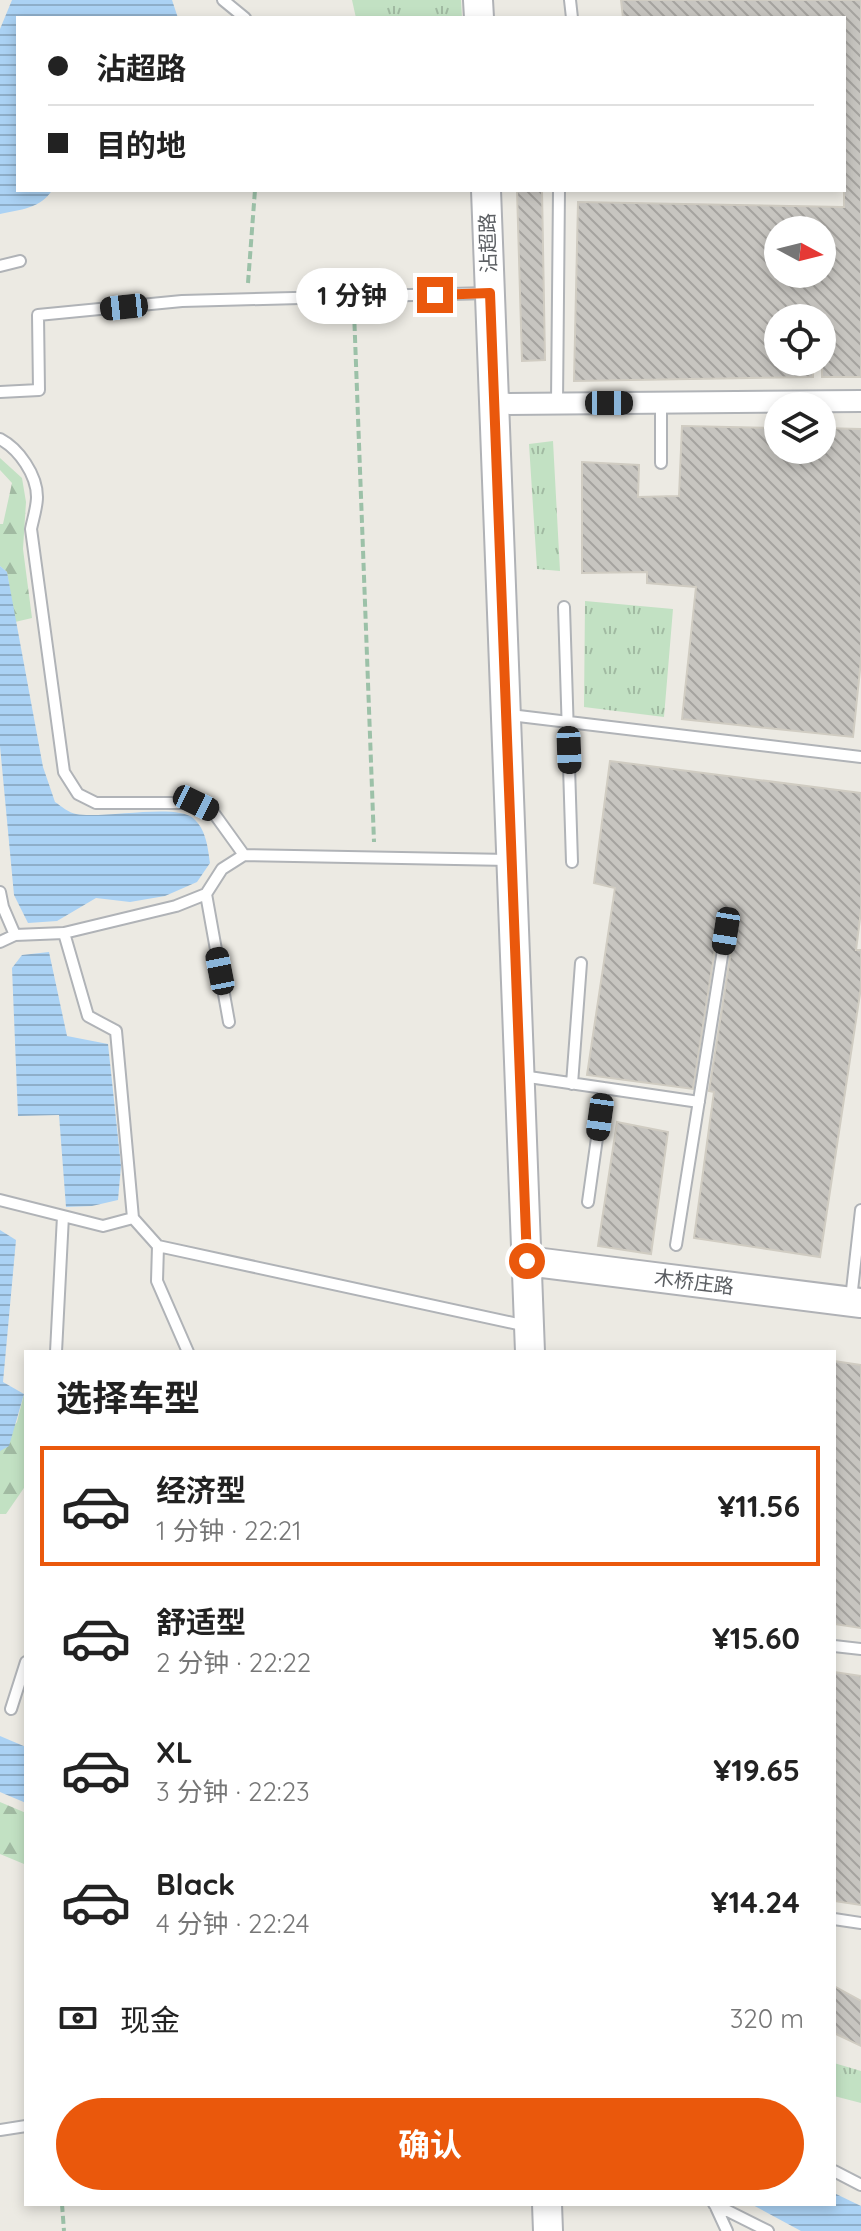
<!DOCTYPE html>
<html lang="zh">
<head>
<meta charset="utf-8">
<style>
	:root { --surface:#fff; --page:#f6f6f6; --text:#222; --muted:#767676; --line:#e0e0e0; --accent:#ea580c }
	body { margin:0; font-family:Quicksand,"Noto Sans SC",sans-serif; background:var(--page); color:var(--text); height:100vh; display:flex; flex-direction:column; font-size:30px; white-space:nowrap }
	* { box-sizing:border-box; margin:0 }
	p { font-size:26px; color:var(--muted) }
	.icon { flex:none; width:44px; height:44px; fill:none; stroke:currentColor; stroke-width:2; stroke-linecap:round; stroke-linejoin:round }
	.map { position:relative; flex:1; overflow:hidden }
	.sheet { position:absolute; left:24px; top:1350px; width:812px; height:856px; display:flex; flex-direction:column; background:var(--surface); border-radius:0px; box-shadow:0 4px 12px #0003 }
	.sheet>* { flex:none }
	.guide { position:absolute; left:16px; top:16px; width:830px; height:176px; border-radius:0px; box-shadow:0 4px 12px #0003; display:grid; align-content:center; height:176px; padding:0 32px; background:var(--surface) }
	.needle { width:52px; rotate:97deg }
	.buttons { position:absolute; left:764px; top:216px; display:grid; gap:16px }
	.buttons a { display:grid; place-items:center; width:72px; height:72px; border-radius:50%; background:var(--surface); box-shadow:0 4px 12px #0003; font-size:40px }
	.end { position:absolute; width:36px; height:36px; margin:-18px; border:10px solid #ea580c; background:#fff; box-shadow:0 0 0 4px #fff }
	.from { border-radius:50% }
	.bubble { position:absolute; height:56px; border-radius:28px; background:var(--surface); box-shadow:0 4px 12px #0003; font-size:26px; font-weight:700; line-height:56px; text-align:center }
	.car { position:absolute; width:24px; height:48px; margin:-24px -12px; border-radius:10px; box-shadow:0 0 6px 2px #0007; background:linear-gradient(#222 24%,#8ab4d8 0 40%,#222 0 76%,#8ab4d8 0 86%,#222 0) }
	.guide b { display:flex; align-items:center; gap:28px; height:76px; font-size:30px }
	.guide b+b { border-top:2px solid var(--line) }
	.guide i { width:20px; height:20px; background:var(--text) }
	ul { padding:0; list-style:none }
	li { display:flex; align-items:center; gap:24px; height:120px; margin:0 16px 12px; padding:0 16px; border:4px solid transparent; border-radius:0px }
	li div { flex:1 }
	li b { display:block; font-size:30px }
	li em { font-style:normal; font-weight:700 }
	li.selected { border-color:var(--accent) }
	li>.icon { width:72px; height:72px; stroke-width:1.5 }
	h2 { padding:0 32px; font-size:36px; line-height:96px }
	.pay { display:flex; align-items:center; gap:20px; height:88px; padding:0 32px; font-size:30px }
	.pay p { margin-inline-start:auto }
	.action { display:flex; gap:16px; margin-top:auto; padding:16px 32px }
	.action a { flex:1; height:92px; border-radius:48px; background:var(--accent); color:#fff; font-size:32px; font-weight:700; line-height:92px; text-align:center }
	.map>svg:first-child { display:block }
</style>
</head>
<body>
<div class="map">
<svg width="861" height="2231" viewBox="0 0 861 2231">
	<defs>
		<pattern id="grass-tufts" width="24" height="20" patternUnits="userSpaceOnUse" patternTransform="scale(2)"><rect width="24" height="20" fill="#c2e1c3"/><path d="M3 7l-1-3M5 7V3M7 7l1-3M15 17l-1-3M17 17v-4M19 17l1-3" fill="none" stroke="#a1baa2"/></pattern>
		<pattern id="forest-firs" width="22" height="20" patternUnits="userSpaceOnUse" patternTransform="scale(2)"><rect width="22" height="20" fill="#c2e1c3"/><path d="M5 1l3.5 6h-7zM16 11l3.5 6h-7z" fill="#a1baa2"/></pattern>
		<pattern id="water-rules" width="6" height="5" patternUnits="userSpaceOnUse" patternTransform="scale(2)"><rect width="6" height="5" fill="#abd2f4"/><path d="M0 2.5h6" fill="none" stroke="#8eaec9"/></pattern>
		<pattern id="building-back-hatch" width="6" height="6" patternUnits="userSpaceOnUse" patternTransform="scale(2)"><rect width="6" height="6" fill="#c7c5c0"/><path d="M-1 5l2 2M0 0l6 6M5-1l2 2" fill="none" stroke="#a5a39f"/></pattern>
	</defs>
	<rect width="100%" height="100%" fill="#eceae3"/>
	<path fill="url(#grass-tufts)" d="M352 0H461L462 18H356Z
		M553 441 560 571 537 569 529 444Z
		M585 601 673 609 664 717 584 707Z
		M834 2063 861 2071V2103L834 2096Z"/>
	<path fill="url(#forest-firs)" d="M0 458 22 478 26 502 23 549 32 618 15 622 7 572 0 566V524H3L12 483 0 470Z
		M24 1394 26 1485 6 1514H0V1447L17 1422Z
		M0 1802 26 1813V1863L24 1864 0 1854Z"/>
	<path fill="url(#water-rules)" d="M12 0H172L178 18H18V190H52C42 208 19 210 0 214V29Z
		M0 566 7 572 43 767 55 802C61 806 69 813 76 814 103 819 176 803 193 818 206 829 208 848 210 863L197 882 165 896 130 902 96 898 57 921 28 923 14 895 0 746Z
		M49 952 67 1036 108 1044 121 1166 118 1200 92 1206 66 1207 59 1115 18 1116 12 968 22 955Z
		M0 1230 16 1240 3 1382 24 1394 9 1446 0 1451Z
		M0 1736 26 1747V1803L0 1792Z
		M834 2193 861 2206V2231H801L751 2204H834Z"/>
	<path fill="url(#building-back-hatch)" stroke="#d0ccc2" stroke-width="2" fill-rule="evenodd" d="M621 0H861V377H822V318H778V362H813V377L574 381 578 202 844 207V18H623ZM778 230H822V274H778Z
		M517 190H542L545 360 522 361Z
		M682 426 778 428V450H822V428L861 429V660L853 737 682 719 696 587 647 583V572L582 573V462L639 465 638 497 679 496Z
		M610 761 861 793V911L856 950H861V987L820 1257 694 1238 714 1092 709 1091 734 932 730 924H722L718 930 693 1089 587 1075 615 888 594 883Z
		M617 1122 668 1132 651 1254 598 1246Z
		M834 1361 861 1365V1628L834 1624Z
		M834 1672 861 1676V1905L834 1901Z
		M834 1986 861 2001V2046L834 2033Z"/>
	<g fill="none" stroke-linecap="round" stroke-linejoin="round">
		<defs>
			<path id="lane" d="M223 0 245 18
				M570 0 572 18
				M0 266 20 261
				M0 392 39 390 38 315 182 301 489 293
				M557 403 559 190
				M0 439C19 449 37 475 37 497 37 507 33 519 31 529L64 772 78 794 96 803H196L213 812 244 855
				M661 463V403
				M564 607 572 862
				M510 715 861 757
				M0 892 3 907 15 935 64 933 176 906 206 894 222 869 244 855 509 860
				M206 894 229 1022
				M64 933 88 1016 116 1031 133 1218 158 1246 157 1281 188 1352
				M0 942 15 935
				M522 1076 699 1102
				M572 1084 581 963
				M0 1200 103 1226 133 1218
				M588 1202 604 1088
				M676 1245 726 931
				M158 1246 527 1326
				M851 1299 861 1210
				M56 1352 63 1216
				M834 1646 861 1649
				M11 1709 26 1662
				M834 1919 861 1923
				M0 2130 26 2126
				M834 2171 861 2185
				M714 2204 768 2231
				M715 2205 727 2231"/>
			<path id="street" d="M494 404 861 401"/>
			<path id="secondary" d="M478 0 479 18
				M486 190 530 1352
				M527 1261 861 1303
				M547 2204 548 2231"/>
		</defs>
		<use href="#lane" stroke="#b0b3b7" stroke-width="14"/>
		<use href="#street" stroke="#b0b3b7" stroke-width="24"/>
		<use href="#secondary" stroke="#b0b2b6" stroke-width="32"/>
		<path stroke="#9cc1a8" stroke-width="4" stroke-dasharray="8 4" stroke-linecap="butt" d="M248 283 255 190
			M354 311 374 842
			M62 2204 64 2231"/>
		<use href="#lane" stroke="#fff" stroke-width="10"/>
		<use href="#street" stroke="#fff" stroke-width="20"/>
		<use href="#secondary" stroke="#fff" stroke-width="28"/>
	</g>
	<g fill="none" stroke-linecap="round" stroke-linejoin="round">
		<path stroke="#ea580c" stroke-width="10" d="M435 295 490 293 527 1261"/>
	</g>
	<g text-anchor="middle" stroke-width="7" stroke-linejoin="round" paint-order="stroke">
		<g font-size="20" fill="#5b5e62" stroke="#fff">
			<text transform="translate(488 243) rotate(-92)" y="7">沾超路</text>
			<text transform="translate(694 1282) rotate(7)" y="7">木桥庄路</text>
		</g>
	</g>
</svg>
<div class="buttons">
<a><svg class="needle" viewBox="-14 -14 28 28"><path d="M0-13l5 13h-10z" fill="#e53935"/><path d="M0 13l5-13h-10z" fill="#767676"/></svg></a>
<a><svg class="icon" aria-label="locate" viewBox="0 0 24 24"><circle cx="12" cy="12" r="6"/><path d="M12 2v4M12 18v4M2 12h4M18 12h4"/></svg></a>
<a><svg class="icon" aria-label="layers" viewBox="0 0 24 24"><path d="M12 4l9 5-9 5-9-5zM3 14l9 5 9-5"/></svg></a>
</div>
<i class="end from" style="left:527px;top:1261px"></i>
<i class="end" style="left:435px;top:295px"></i>
<div class="bubble" style="left:296px;top:268px;width:112px">1 分钟</div>
<i class="car" style="left:124px;top:307px;rotate:264deg"></i>
<i class="car" style="left:609px;top:403px;rotate:90deg"></i>
<i class="car" style="left:569px;top:750px;rotate:178deg"></i>
<i class="car" style="left:196px;top:803px;rotate:116deg"></i>
<i class="car" style="left:726px;top:931px;rotate:189deg"></i>
<i class="car" style="left:220px;top:971px;rotate:349deg"></i>
<i class="car" style="left:600px;top:1117px;rotate:188deg"></i>
<div class="guide">
<b><i class="from"></i>沾超路</b>
<b><i></i>目的地</b>
</div>
<section class="sheet">
<h2>选择车型</h2>
<ul>
<li class="selected"><svg class="icon" aria-label="car" viewBox="0 0 24 24"><path d="M5 17H2v-5l4-1 3-4h7l3 4 3 1v5h-3M9 17h6M6 11h13"/><circle cx="7" cy="17" r="2"/><circle cx="17" cy="17" r="2"/></svg><div><b>经济型</b><p>1 分钟 · 22:21</p></div><em>¥11.56</em></li>
<li><svg class="icon" aria-label="car" viewBox="0 0 24 24"><path d="M5 17H2v-5l4-1 3-4h7l3 4 3 1v5h-3M9 17h6M6 11h13"/><circle cx="7" cy="17" r="2"/><circle cx="17" cy="17" r="2"/></svg><div><b>舒适型</b><p>2 分钟 · 22:22</p></div><em>¥15.60</em></li>
<li><svg class="icon" aria-label="car" viewBox="0 0 24 24"><path d="M5 17H2v-5l4-1 3-4h7l3 4 3 1v5h-3M9 17h6M6 11h13"/><circle cx="7" cy="17" r="2"/><circle cx="17" cy="17" r="2"/></svg><div><b>XL</b><p>3 分钟 · 22:23</p></div><em>¥19.65</em></li>
<li><svg class="icon" aria-label="car" viewBox="0 0 24 24"><path d="M5 17H2v-5l4-1 3-4h7l3 4 3 1v5h-3M9 17h6M6 11h13"/><circle cx="7" cy="17" r="2"/><circle cx="17" cy="17" r="2"/></svg><div><b>Black</b><p>4 分钟 · 22:24</p></div><em>¥14.24</em></li>
</ul>
<div class="pay"><svg class="icon" aria-label="cash" viewBox="0 0 24 24"><path d="M3 7h18v10H3z"/><circle cx="12" cy="12" r="2"/></svg>现金<p>320 m</p></div>
<div class="action"><a>确认</a></div>
</section>
</div>
</body>
</html>
